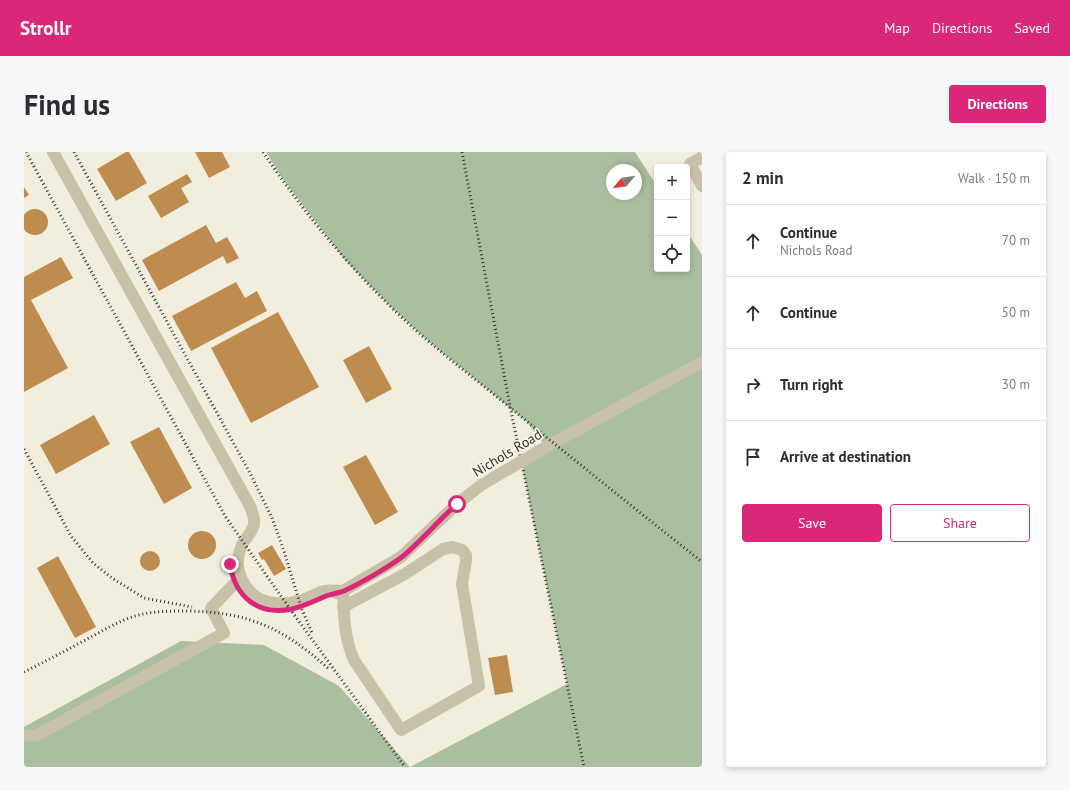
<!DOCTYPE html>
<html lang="en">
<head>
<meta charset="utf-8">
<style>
  :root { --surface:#fff; --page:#f7f7f7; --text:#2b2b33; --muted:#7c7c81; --line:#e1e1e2; --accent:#db2777 }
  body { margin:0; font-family:"PT Sans",sans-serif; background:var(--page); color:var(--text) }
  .controls { position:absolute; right:12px; top:12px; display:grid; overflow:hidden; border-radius:4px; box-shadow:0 2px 6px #0003 }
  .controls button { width:36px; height:36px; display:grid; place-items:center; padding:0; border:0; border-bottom:1px solid var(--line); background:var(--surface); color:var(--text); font:20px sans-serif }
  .compass { position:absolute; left:582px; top:12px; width:36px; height:36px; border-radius:50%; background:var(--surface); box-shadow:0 2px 6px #0003; rotate:241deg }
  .stop { position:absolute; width:12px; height:12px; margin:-9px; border:3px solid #db2777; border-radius:50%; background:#fff }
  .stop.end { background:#db2777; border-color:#fff; box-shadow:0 1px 4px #0008 }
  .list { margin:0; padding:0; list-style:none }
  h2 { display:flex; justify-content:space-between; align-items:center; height:52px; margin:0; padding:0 16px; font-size:17px }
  h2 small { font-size:13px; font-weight:400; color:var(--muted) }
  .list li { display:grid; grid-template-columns:26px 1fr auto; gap:12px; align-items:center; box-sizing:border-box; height:72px; padding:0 16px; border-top:1px solid var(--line) }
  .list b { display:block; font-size:15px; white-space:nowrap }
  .list p { margin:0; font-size:13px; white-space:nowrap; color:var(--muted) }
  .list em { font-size:13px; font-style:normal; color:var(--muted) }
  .actions { display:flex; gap:8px; padding:12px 16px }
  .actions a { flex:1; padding:9px 0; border:1px solid var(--accent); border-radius:4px; text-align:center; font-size:14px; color:var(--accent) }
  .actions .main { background:var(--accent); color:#fff }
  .icon { flex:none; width:22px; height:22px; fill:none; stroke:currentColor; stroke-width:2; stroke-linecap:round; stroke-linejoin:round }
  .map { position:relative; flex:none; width:678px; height:615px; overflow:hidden; border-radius:4px }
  header { display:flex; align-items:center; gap:24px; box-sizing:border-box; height:56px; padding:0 20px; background:var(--accent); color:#fff }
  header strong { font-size:19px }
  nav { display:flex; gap:22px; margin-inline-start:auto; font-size:14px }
  .intro { display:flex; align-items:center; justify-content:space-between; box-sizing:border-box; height:96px; padding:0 24px }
  h1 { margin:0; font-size:28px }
  .button { padding:10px 18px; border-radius:4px; background:var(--accent); color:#fff; font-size:14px; font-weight:700 }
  main { display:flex; gap:24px; padding:0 24px }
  aside { flex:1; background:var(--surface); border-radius:4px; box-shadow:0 2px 6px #0003 }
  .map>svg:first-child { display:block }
  .green { fill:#aabf9f; fill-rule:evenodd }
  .building { fill:#be8c4f }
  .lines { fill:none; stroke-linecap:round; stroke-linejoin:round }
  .minor { stroke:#c8c1aa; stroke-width:12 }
  .rail { stroke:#363129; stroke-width:3; stroke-dasharray:1 3; stroke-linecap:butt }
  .minor-bridge { stroke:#c8c1aa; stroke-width:12 }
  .route { stroke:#db2777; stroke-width:5 }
  .labels { text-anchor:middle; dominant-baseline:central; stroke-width:3; stroke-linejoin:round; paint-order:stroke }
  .street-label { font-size:14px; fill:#363129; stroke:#f9f6ea }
</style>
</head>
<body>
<header>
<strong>Strollr</strong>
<nav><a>Map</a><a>Directions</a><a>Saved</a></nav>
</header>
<div class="intro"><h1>Find us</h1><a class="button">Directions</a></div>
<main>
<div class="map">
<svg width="678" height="615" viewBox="0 0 678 615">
  <rect width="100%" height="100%" fill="#f1eede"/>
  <!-- green -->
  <g class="green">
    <path d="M242,0H611L633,34V117H663V80L678,103V615H386L543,532L497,309L522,295L503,270L402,187L366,154L321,108L258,26ZM588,18H612V42H588Z"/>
    <polygon points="157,489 240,493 315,534 386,615 0,615 0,575"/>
  </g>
  <!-- building -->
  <g class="building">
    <polygon points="102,0 105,0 123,31 92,49 73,17"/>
    <polygon points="171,0 198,0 206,15 185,26"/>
    <polygon points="163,22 168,30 157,36 165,50 137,66 124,44"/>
    <polygon points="0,35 5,43 0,46"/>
    <circle cx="11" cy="70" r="13"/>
    <polygon points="182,73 192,91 203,85 215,106 203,112 199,104 135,139 118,108"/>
    <polygon points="37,105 49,126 7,148 44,216 0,240 0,125"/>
    <polygon points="212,130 221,146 233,139 243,159 167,199 148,164"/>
    <polygon points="254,160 295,235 227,271 187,196"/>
    <polygon points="345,194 368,237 342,251 319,208"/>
    <polygon points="70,263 86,292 32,322 16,293"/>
    <polygon points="135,275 168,336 140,352 106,290"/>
    <polygon points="342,303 374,360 351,373 319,315"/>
    <circle cx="178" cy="393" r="14"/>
    <polygon points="248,393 262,417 250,424 240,407 238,408 234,401"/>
    <circle cx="126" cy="409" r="10"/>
    <polygon points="34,404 72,475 51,486 13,416"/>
    <polygon points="483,503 489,540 471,543 464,506"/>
  </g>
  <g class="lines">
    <!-- minor -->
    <g class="minor">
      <path d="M29,0L226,354C228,360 231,365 230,372C229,380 220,387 217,395C207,420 224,449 251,451C258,452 267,451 275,449C284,447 292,441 300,439C306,438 313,439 319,439"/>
      <polyline points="678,5 666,12 678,34"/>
      <polyline points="522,295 678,210"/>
      <path d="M319,439C320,463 320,486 330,508L377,578L455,534L438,432L442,409V403L438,398L429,395L419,397L381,422L319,455"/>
      <polyline points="312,441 319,439 377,405 433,352 456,334 469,326"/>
      <polyline points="0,584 13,583 200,481 187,456 211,431"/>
    </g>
    <!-- rail -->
    <g class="rail">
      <polyline points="2,0 201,364 266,457 381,615"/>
      <polyline points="50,0 227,323 248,366 260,399 277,455 288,481"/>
      <path d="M239,0C276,55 318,107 366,154C399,187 436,215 472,244C540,300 609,355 678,410"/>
      <polyline points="438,0 486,254 560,615"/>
      <polyline points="0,297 47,384 69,411 88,426 120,446 168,455"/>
      <path d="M0,520C22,509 43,498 65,486C80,478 95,469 111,464C128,459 145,459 163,459C225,460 259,476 305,517"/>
    </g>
    <!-- minor-bridge -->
    <polyline class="minor-bridge" points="469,326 522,295"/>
  </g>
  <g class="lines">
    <!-- route -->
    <path class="route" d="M206,412C211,445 234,464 268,457C280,454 291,449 302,444C308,442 314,441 320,439C337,431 363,416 378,405C397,389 414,369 433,352"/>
  </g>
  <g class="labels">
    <!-- street labels -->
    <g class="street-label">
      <text transform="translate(483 301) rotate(-31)">Nichols Road</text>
    </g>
  </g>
</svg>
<div class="controls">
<button>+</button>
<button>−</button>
<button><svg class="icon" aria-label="locate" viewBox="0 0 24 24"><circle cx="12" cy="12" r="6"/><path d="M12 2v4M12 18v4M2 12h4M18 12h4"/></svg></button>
</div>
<svg class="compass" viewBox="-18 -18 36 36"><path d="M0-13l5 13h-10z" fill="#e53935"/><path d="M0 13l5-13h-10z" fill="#7c7c81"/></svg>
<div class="stop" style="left:433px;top:352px"></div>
<div class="stop end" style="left:206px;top:412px"></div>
</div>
<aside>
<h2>2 min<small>Walk · 150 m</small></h2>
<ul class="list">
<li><svg class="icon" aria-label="ahead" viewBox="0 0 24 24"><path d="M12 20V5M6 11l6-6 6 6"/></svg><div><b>Continue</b><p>Nichols Road</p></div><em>70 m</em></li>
<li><svg class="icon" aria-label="ahead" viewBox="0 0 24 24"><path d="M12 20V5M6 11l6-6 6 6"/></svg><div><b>Continue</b></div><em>50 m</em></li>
<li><svg class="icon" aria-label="right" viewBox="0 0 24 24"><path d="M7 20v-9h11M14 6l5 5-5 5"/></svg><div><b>Turn right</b></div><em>30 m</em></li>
<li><svg class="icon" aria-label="arrive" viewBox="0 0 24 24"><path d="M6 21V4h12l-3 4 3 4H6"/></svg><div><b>Arrive at destination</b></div></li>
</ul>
<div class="actions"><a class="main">Save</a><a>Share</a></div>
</aside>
</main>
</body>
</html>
